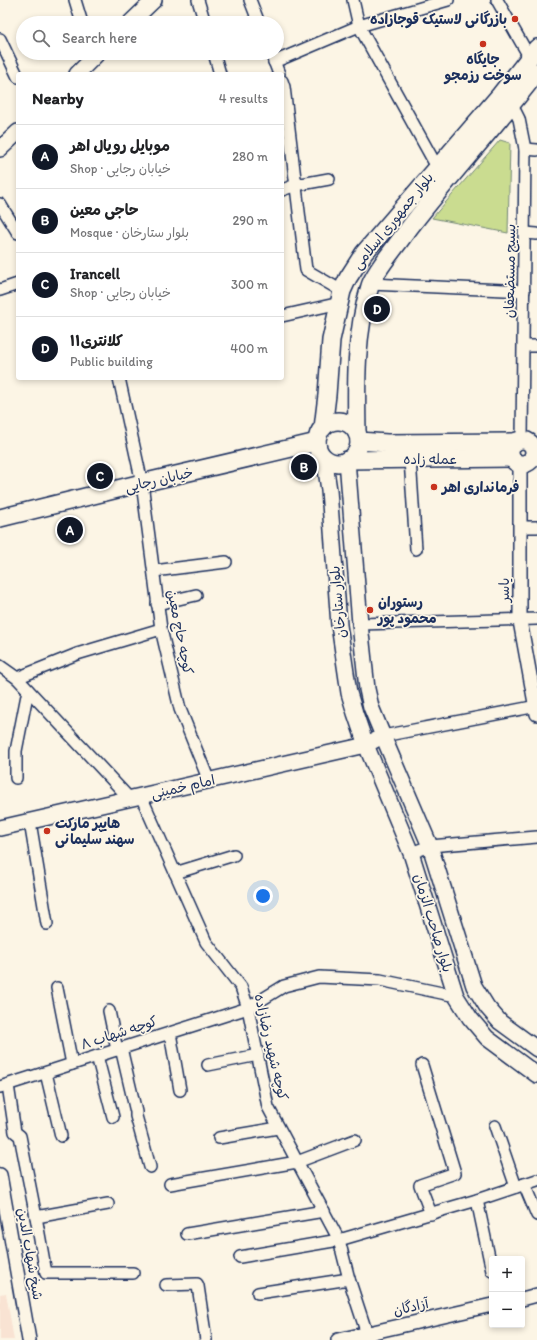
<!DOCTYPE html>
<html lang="en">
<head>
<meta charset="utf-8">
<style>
  :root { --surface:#fff; --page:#f6f6f6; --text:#202124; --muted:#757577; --line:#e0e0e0; --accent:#111827 }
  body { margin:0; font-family:Itim,"Playpen Sans Arabic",sans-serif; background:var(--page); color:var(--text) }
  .controls { position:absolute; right:12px; bottom:12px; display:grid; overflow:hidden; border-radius:4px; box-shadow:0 2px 6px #0003 }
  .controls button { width:36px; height:36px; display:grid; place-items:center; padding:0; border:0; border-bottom:1px solid var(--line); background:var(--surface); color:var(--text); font:20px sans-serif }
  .you { position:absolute; left:263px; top:896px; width:14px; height:14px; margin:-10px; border:3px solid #fff; border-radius:50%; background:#1a73e8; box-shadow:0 0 0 6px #1a73e833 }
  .badge { display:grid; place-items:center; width:26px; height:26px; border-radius:50%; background:var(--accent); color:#fff; font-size:13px; font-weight:700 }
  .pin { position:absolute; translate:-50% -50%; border:2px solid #fff; box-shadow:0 1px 4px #0006 }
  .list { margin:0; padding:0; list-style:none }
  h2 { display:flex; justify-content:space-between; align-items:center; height:52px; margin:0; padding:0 16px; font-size:17px }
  h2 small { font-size:13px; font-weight:400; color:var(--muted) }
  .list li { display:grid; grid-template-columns:26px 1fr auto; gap:12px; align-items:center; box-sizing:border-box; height:64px; padding:0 16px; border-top:1px solid var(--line) }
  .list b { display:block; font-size:15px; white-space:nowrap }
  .list p { margin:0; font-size:13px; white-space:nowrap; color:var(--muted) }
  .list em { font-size:13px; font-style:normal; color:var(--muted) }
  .icon { flex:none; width:22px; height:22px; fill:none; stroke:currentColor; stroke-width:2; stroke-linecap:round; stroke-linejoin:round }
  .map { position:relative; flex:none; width:537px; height:1340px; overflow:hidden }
  .search { position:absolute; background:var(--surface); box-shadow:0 2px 6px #0003; left:16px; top:16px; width:268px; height:44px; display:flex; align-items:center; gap:10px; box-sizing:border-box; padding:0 14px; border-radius:22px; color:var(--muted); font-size:15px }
  .panel { position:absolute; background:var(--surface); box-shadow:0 2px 6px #0003; left:16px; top:72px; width:268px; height:308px; border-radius:4px }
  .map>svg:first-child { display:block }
  .built { fill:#f9e3d3 }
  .green { fill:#cadc90; stroke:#728677 }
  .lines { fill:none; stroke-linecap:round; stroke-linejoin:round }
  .minor-casing { stroke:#1b2f5e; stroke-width:14 }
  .tertiary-casing { stroke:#1b2f5e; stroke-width:16 }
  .secondary-casing { stroke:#1b2f5e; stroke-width:18 }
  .primary-casing { stroke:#1b2f5e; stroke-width:20 }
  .minor { stroke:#fcf5e5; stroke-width:11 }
  .tertiary { stroke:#fcf5e5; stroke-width:13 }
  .secondary { stroke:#fcf5e5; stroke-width:15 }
  .primary { stroke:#fcf5e5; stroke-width:17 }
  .poi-dot { fill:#c8321e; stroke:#fcf5e5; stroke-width:1.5 }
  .labels { text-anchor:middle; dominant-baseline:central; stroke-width:3.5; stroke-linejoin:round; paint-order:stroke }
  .poi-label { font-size:14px; font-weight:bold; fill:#1b2f5e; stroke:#fcf5e5; text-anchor:start }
  .street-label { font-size:14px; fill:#1b2f5e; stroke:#fcf5e5 }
</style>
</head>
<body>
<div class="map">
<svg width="537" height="1340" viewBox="0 0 537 1340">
  <rect width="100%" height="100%" fill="#fcf5e5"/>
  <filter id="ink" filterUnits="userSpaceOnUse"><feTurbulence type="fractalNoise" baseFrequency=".025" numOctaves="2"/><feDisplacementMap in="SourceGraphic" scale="8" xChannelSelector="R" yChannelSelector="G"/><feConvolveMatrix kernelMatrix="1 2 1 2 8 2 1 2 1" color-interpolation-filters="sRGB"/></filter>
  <g filter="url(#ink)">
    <!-- built -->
    <polygon class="built" points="6,1293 14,1340 0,1340 0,1294"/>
    <!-- green -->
    <polygon class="green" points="500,140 510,143 508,233 432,218"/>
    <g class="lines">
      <defs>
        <g id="minor">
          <polyline points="75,0 82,23"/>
          <polyline points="198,0 205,23"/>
          <polyline points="250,0 259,23"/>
          <polyline points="353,0 359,26 437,167"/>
          <polyline points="497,0 530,58"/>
          <polyline points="0,39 18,77"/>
          <polyline points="214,53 220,74"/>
          <polyline points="271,53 279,74"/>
          <polyline points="274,62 359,26 448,0"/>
          <polyline points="282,81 284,87 306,270 342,291"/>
          <polyline points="512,105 519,119 525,149 522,440"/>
          <polyline points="525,149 537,150"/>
          <polyline points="282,190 296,185 329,179"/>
          <polyline points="0,204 18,233"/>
          <polyline points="525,233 537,234"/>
          <polyline points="370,284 524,291"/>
          <polyline points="0,290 18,284"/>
          <polyline points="282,316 340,303"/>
          <polyline points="524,346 537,346"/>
          <polyline points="119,378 142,483 161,629 180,709 209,781"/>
          <polyline points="410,459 416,549"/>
          <polyline points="520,527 537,527"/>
          <polyline points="154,571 226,562"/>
          <polyline points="157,604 196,595"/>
          <polyline points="360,624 537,619"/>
          <polyline points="0,666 17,678 130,799"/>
          <polyline points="17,678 77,654 161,629"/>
          <polyline points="383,736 537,706"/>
          <polyline points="16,778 16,751 28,690"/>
          <polyline points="141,796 206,942 241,987 248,1008 268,1107 339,1240 349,1279 369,1340"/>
          <polyline points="30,822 47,924"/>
          <polyline points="411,853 430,846 537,837"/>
          <polyline points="175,873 234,855"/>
          <polyline points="57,988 72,1064"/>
          <polyline points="109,1011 117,1050"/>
          <polyline points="170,1033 180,1090"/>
          <polyline points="121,1048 136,1112 136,1116 150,1167"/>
          <polyline points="97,1056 113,1117"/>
          <polyline points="208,1065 258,1055"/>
          <polyline points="422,1065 455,1173 420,1185 431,1214"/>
          <polyline points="46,1073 61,1136"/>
          <polyline points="8,1085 15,1132 20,1136 36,1217 108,1204"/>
          <polyline points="0,1087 248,1008 284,986 319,977 380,980 456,996"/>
          <polyline points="495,1126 516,1187"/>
          <polyline points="219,1138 278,1128"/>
          <polyline points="170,1184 297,1162 355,1140"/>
          <polyline points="524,1184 537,1215"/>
          <polyline points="477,1200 492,1271"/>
          <polyline points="36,1217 46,1273 133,1273"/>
          <polyline points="187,1234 324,1211"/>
          <polyline points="240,1257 339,1240 477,1200 537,1180"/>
          <polyline points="166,1285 197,1284 198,1286 206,1340"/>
          <polyline points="258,1293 349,1279"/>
        </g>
        <g id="tertiary">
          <polyline points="520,464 520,621 537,714"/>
          <polyline points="0,1175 29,1340"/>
          <polyline points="522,1299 537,1295"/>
          <polyline points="338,1340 492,1305"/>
        </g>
        <g id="secondary">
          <polyline points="130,23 154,0"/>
          <polyline points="77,74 98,53"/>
          <polyline points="0,149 18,132"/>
          <polyline points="324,457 329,490 339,625 349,693 355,713 366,745 411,853 456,996 470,1018 487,1038 537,1075"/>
          <polyline points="347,460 360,624 367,689 371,707 383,736 430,846 474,986 487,1007 500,1022 537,1049"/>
          <polyline points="0,828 366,745 375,740"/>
        </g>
        <g id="primary">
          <circle cx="338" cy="442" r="21"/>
          <polyline points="323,428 327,395 331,340 342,291 348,278 364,253 500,95 537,48"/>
          <path d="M357,433C356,383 355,334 370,286C374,273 390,254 398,243C441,184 493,130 537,72"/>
          <circle cx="522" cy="452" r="12"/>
          <polyline points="359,441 387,443 516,442"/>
          <polyline points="347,460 512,458"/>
          <polyline points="0,518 142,483 317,442"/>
        </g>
      </defs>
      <!-- minor casing -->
      <use href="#minor" class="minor-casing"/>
      <!-- tertiary casing -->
      <use href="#tertiary" class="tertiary-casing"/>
      <!-- secondary casing -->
      <use href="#secondary" class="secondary-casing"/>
      <!-- primary casing -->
      <use href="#primary" class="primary-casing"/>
      <!-- minor -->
      <use href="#minor" class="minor"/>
      <!-- tertiary -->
      <use href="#tertiary" class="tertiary"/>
      <!-- secondary -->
      <use href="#secondary" class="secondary"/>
      <!-- primary -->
      <use href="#primary" class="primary"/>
    </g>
  </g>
  <!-- markers -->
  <g class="poi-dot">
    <circle cx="515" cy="19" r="4"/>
    <circle cx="483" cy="44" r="4"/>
    <circle cx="434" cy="487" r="4"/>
    <circle cx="370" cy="610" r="4"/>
    <circle cx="47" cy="831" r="4"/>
  </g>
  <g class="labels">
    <!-- poi labels -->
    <g class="poi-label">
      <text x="507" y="19" text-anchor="end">بازرگانی لاستیک قوجازاده</text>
      <text x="483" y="59" text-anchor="middle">جایگاه<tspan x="483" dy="16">سوخت رزمجو</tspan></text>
      <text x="442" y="487">فرمانداری اهر</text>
      <text x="378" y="602">رستوران<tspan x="378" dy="16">محمود پور</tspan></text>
      <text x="55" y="823">هایپر مارکت<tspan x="55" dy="16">سهند سلیمانی</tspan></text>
    </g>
    <!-- street labels -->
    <g class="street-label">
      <text transform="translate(393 221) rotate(-51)">بلوار جمهوری اسلامی</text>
      <text transform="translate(510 271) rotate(-89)">بسیج مستضعفان</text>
      <text x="430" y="459">عمله زاده</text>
      <text transform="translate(159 480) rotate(-13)">خیابان رجایی</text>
      <text transform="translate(504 590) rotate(-90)">یاسر</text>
      <text transform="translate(338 602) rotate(-95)">بلوار ستارخان</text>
      <text transform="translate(180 632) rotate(79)">کوچه حاج معین</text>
      <text transform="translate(183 787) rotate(-13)">امام خمینی</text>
      <text transform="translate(433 923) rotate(73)">بلوار صاحب الزمان</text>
      <text transform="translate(119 1033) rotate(-18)">کوچه شهاب ۸</text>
      <text transform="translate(271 1047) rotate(77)">کوچه شهید رضازاده</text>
      <text transform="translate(30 1254) rotate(80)">شیخ شهاب الدین</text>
      <text transform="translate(411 1307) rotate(-13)">آزادگان</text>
    </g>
  </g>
</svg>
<div class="controls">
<button>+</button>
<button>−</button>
</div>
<div class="you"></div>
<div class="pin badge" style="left:70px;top:530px">A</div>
<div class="pin badge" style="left:304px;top:467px">B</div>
<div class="pin badge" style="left:100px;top:476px">C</div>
<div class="pin badge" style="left:377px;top:309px">D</div>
<div class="search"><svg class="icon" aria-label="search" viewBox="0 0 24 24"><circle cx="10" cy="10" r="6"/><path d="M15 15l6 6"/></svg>Search here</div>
<section class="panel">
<h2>Nearby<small>4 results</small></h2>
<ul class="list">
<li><span class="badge">A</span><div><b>موبایل رویال اهر</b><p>Shop · خیابان رجایی</p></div><em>280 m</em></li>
<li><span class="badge">B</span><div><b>حاجی معین</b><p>Mosque · بلوار ستارخان</p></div><em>290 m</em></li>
<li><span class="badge">C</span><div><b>Irancell</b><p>Shop · خیابان رجایی</p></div><em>300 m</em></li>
<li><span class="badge">D</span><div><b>کلانتری۱۱</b><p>Public building</p></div><em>400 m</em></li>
</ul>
</section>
</div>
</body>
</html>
